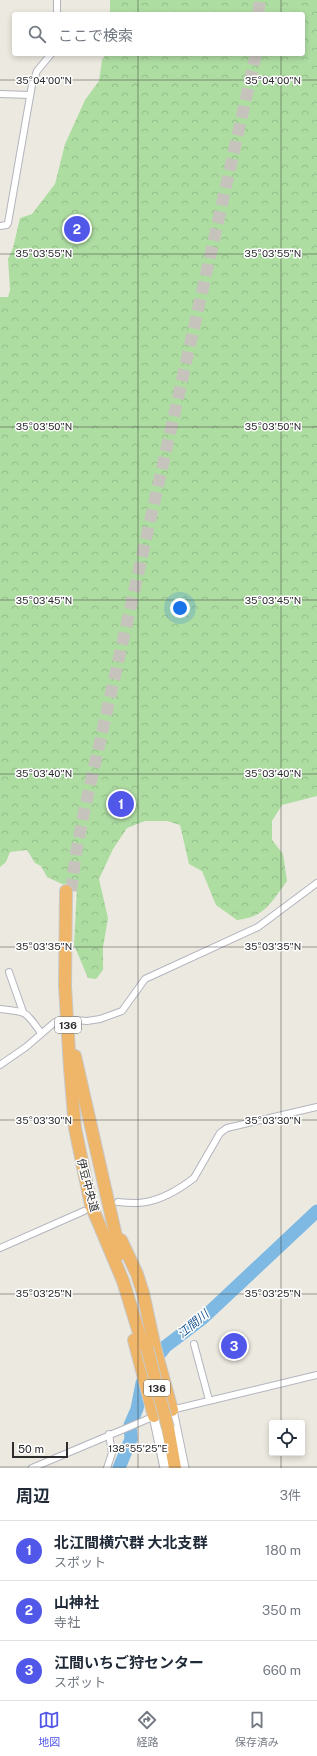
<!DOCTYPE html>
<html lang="ja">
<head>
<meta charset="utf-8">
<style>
  :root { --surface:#fff; --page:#f6f6f7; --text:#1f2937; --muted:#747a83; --line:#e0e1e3; --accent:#5157e8 }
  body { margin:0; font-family:"Public Sans","Noto Sans JP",sans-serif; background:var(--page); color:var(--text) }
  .controls { position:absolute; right:12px; bottom:12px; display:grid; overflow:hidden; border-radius:4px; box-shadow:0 2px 6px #0003 }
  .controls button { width:36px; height:36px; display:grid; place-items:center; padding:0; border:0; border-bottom:1px solid var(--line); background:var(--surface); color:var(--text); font:20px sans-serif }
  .scale { position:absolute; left:12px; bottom:10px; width:56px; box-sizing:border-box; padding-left:4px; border:2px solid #2c2c2c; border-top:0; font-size:11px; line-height:14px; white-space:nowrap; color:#2c2c2c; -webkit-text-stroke:3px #fff; paint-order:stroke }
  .you { position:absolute; left:180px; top:608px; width:14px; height:14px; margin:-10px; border:3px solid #fff; border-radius:50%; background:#1a73e8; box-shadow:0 0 0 6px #1a73e833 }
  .badge { display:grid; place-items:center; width:26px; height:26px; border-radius:50%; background:var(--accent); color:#fff; font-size:13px; font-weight:700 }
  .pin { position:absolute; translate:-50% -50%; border:2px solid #fff; box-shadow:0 1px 4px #0006 }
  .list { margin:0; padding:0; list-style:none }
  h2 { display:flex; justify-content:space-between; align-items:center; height:52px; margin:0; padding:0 16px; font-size:17px }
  h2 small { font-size:13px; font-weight:400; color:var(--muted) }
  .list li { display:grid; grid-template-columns:26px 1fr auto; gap:12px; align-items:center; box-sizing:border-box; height:60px; padding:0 16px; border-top:1px solid var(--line) }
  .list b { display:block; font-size:15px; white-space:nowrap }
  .list p { margin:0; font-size:13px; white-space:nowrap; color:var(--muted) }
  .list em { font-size:13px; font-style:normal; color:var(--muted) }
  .icon { flex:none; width:22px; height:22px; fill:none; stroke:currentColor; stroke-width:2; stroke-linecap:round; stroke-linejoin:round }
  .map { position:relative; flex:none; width:317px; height:1468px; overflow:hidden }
  .search { position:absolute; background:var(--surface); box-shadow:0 2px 6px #0003; left:12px; right:12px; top:12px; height:44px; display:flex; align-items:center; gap:10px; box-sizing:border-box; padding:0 14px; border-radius:4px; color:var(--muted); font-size:15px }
  .sheet { height:232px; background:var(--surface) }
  nav { display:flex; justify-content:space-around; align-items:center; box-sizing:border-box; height:56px; border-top:1px solid var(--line); background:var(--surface); font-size:11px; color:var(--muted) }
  nav a { display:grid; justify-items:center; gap:2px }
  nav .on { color:var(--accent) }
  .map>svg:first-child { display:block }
  .forest { fill:url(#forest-crowns) }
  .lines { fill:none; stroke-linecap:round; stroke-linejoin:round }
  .river { stroke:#7eb9e3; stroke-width:13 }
  .highway-tunnel { stroke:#c6c3bc; stroke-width:12; stroke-dasharray:12 6; stroke-linecap:butt }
  .street-casing { stroke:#b3b4be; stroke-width:8 }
  .secondary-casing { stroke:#b3b4be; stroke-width:11 }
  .highway-casing { stroke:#c8c8c8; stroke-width:14 }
  .street { stroke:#fff; stroke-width:6 }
  .secondary { stroke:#fff; stroke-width:9 }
  .highway { stroke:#efb669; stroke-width:12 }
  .highway-bridge-casing { stroke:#c8c8c8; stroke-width:14; stroke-linecap:butt }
  .highway-bridge { stroke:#efb669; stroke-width:12 }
  .ticks { fill:none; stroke:#2c2c2c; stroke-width:1; stroke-opacity:0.45 }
  .labels { text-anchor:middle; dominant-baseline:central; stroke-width:3; stroke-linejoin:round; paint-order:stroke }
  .shield { fill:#fff; stroke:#6b6b6b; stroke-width:1 }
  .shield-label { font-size:10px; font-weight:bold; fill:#2c2c2c }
  .street-label { font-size:11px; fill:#2c2c2c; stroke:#fff }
  .water-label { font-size:12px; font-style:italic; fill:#1b5791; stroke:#fff }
  .ticks-label { font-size:10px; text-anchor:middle; fill:#2c2c2c; stroke:#fff; stroke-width:3; stroke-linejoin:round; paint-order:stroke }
</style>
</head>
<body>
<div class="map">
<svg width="317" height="1468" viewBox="0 0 317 1468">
  <defs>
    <pattern id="forest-crowns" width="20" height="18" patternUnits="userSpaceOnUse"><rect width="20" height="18" fill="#aedda2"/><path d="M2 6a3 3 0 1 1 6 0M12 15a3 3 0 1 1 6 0" fill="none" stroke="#96be8c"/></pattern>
  </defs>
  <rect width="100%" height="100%" fill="#ece9e0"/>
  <!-- forest -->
  <path class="forest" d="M110,0H317V796L282,805L272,821V840L283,854L287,881C271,902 266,917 237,920L216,905L202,871L189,864L180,825L167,821H145L127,828L113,849L99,879L108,918L103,947V970L96,979L88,978L74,945L77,887L73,883L62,884L47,877L41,866L35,863L27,850L10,852L6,862L0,867V297H8L10,290L8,259L13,248L20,218L32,214L55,184L65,144L85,100L99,81L102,60L106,54H303V14H110Z"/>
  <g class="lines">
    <!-- river -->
    <polyline class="river" points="119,1468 131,1439 130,1425 137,1409 142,1383 150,1366 166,1346 203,1318 317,1211"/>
    <!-- highway-tunnel -->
    <g class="highway-tunnel">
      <polyline points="258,14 260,0"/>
      <polyline points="71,891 76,853 84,812 256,54"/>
    </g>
    <defs>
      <g id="street">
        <polyline points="57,14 57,0"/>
        <polyline points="0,94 30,95"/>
        <polyline points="0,226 7,225 8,223 32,85 37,71 51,54"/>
        <polyline points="9,972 23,1012"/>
        <path d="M0,1009C28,1012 25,1011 41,1033"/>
        <polyline points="75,1020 87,1021 100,1019 122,1011 145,979 258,927 317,883"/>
        <polyline points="0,1065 26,1047 55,1022 62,1021"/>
        <path d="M118,1202C127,1203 137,1204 146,1202C163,1199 181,1188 194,1178L220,1133L227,1128L317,1107"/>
        <polyline points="0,1248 84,1211"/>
        <polyline points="194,1344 209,1400"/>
        <polyline points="171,1410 317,1375"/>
        <polyline points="32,1468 155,1416"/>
        <polyline points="107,1468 112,1453 109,1434"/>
      </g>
      <g id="secondary">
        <polyline points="172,1410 184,1468"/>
        <polyline points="154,1416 165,1468"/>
      </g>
      <g id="highway">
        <polyline points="66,891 65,986 70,1068 75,1128 91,1205 123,1281 144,1349"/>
        <polyline points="75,1056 120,1254"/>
        <polyline points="121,1240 137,1274 143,1293 155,1348 172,1410"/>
        <polyline points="134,1340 154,1416"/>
        <polyline points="168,1428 175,1468"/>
      </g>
    </defs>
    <!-- street casing -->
    <use href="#street" class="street-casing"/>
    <!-- secondary casing -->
    <use href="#secondary" class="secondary-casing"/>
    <!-- highway casing -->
    <use href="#highway" class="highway-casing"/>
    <!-- street -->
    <use href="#street" class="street"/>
    <!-- secondary -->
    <use href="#secondary" class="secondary"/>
    <!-- highway -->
    <use href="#highway" class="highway"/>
    <defs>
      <polyline id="highway-bridge" points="147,1348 168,1428"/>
    </defs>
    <!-- highway-bridge casing -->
    <use href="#highway-bridge" class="highway-bridge-casing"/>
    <!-- highway-bridge -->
    <use href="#highway-bridge" class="highway-bridge"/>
  </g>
  <!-- ticks -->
  <path class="ticks" d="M138,0V14M281,0V14M138,54V1468M281,54V1423M0,80H317M0,254H317M0,427H317M0,600H317M0,774H317M0,947H317M0,1120H317M0,1294H317M281,1453V1468M0,1467H317"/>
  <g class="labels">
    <!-- shield labels -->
    <g class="shield">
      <rect x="55" y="1017" width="26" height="16" rx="3"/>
      <rect x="144" y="1380" width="26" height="16" rx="3"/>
    </g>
    <g class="shield-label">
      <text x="68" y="1025">136</text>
      <text x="157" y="1388">136</text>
    </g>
    <!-- street labels -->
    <g class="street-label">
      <text transform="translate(88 1185) rotate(75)">伊豆中央道</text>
    </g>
    <!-- water labels -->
    <g class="water-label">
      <text transform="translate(193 1324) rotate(-40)">江間川</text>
    </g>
  </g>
  <g class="ticks-label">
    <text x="44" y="84">35°04'00"N</text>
    <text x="273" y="84">35°04'00"N</text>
    <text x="44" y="257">35°03'55"N</text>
    <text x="273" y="257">35°03'55"N</text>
    <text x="44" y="430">35°03'50"N</text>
    <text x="273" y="430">35°03'50"N</text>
    <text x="44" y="604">35°03'45"N</text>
    <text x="273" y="604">35°03'45"N</text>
    <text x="44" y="777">35°03'40"N</text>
    <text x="273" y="777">35°03'40"N</text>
    <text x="44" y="950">35°03'35"N</text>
    <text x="273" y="950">35°03'35"N</text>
    <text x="44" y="1124">35°03'30"N</text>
    <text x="273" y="1124">35°03'30"N</text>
    <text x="44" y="1297">35°03'25"N</text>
    <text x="273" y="1297">35°03'25"N</text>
    <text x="138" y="1452">138°55'25"E</text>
  </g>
</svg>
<div class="controls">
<button><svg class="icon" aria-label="locate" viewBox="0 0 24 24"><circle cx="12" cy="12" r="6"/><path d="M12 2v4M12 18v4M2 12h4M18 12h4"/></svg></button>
</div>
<div class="scale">50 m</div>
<div class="you"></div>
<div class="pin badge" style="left:121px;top:804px">1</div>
<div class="pin badge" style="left:77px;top:229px">2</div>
<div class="pin badge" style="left:234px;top:1346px">3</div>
<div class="search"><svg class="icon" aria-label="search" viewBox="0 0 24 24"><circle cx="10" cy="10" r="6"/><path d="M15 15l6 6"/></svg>ここで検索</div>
</div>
<section class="sheet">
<h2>周辺<small>3件</small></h2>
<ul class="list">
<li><span class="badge">1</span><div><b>北江間横穴群 大北支群</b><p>スポット</p></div><em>180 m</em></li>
<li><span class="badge">2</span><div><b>山神社</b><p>寺社</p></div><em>350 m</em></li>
<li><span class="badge">3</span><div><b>江間いちご狩センター</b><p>スポット</p></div><em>660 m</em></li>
</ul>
</section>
<nav>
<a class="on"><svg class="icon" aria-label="map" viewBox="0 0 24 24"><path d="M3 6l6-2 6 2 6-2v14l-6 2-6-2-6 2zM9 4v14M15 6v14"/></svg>地図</a>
<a><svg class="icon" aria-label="directions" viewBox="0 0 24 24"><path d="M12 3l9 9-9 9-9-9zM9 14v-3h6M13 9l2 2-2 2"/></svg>経路</a>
<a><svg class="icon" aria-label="saved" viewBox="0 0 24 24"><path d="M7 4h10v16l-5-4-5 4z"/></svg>保存済み</a>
</nav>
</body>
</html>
